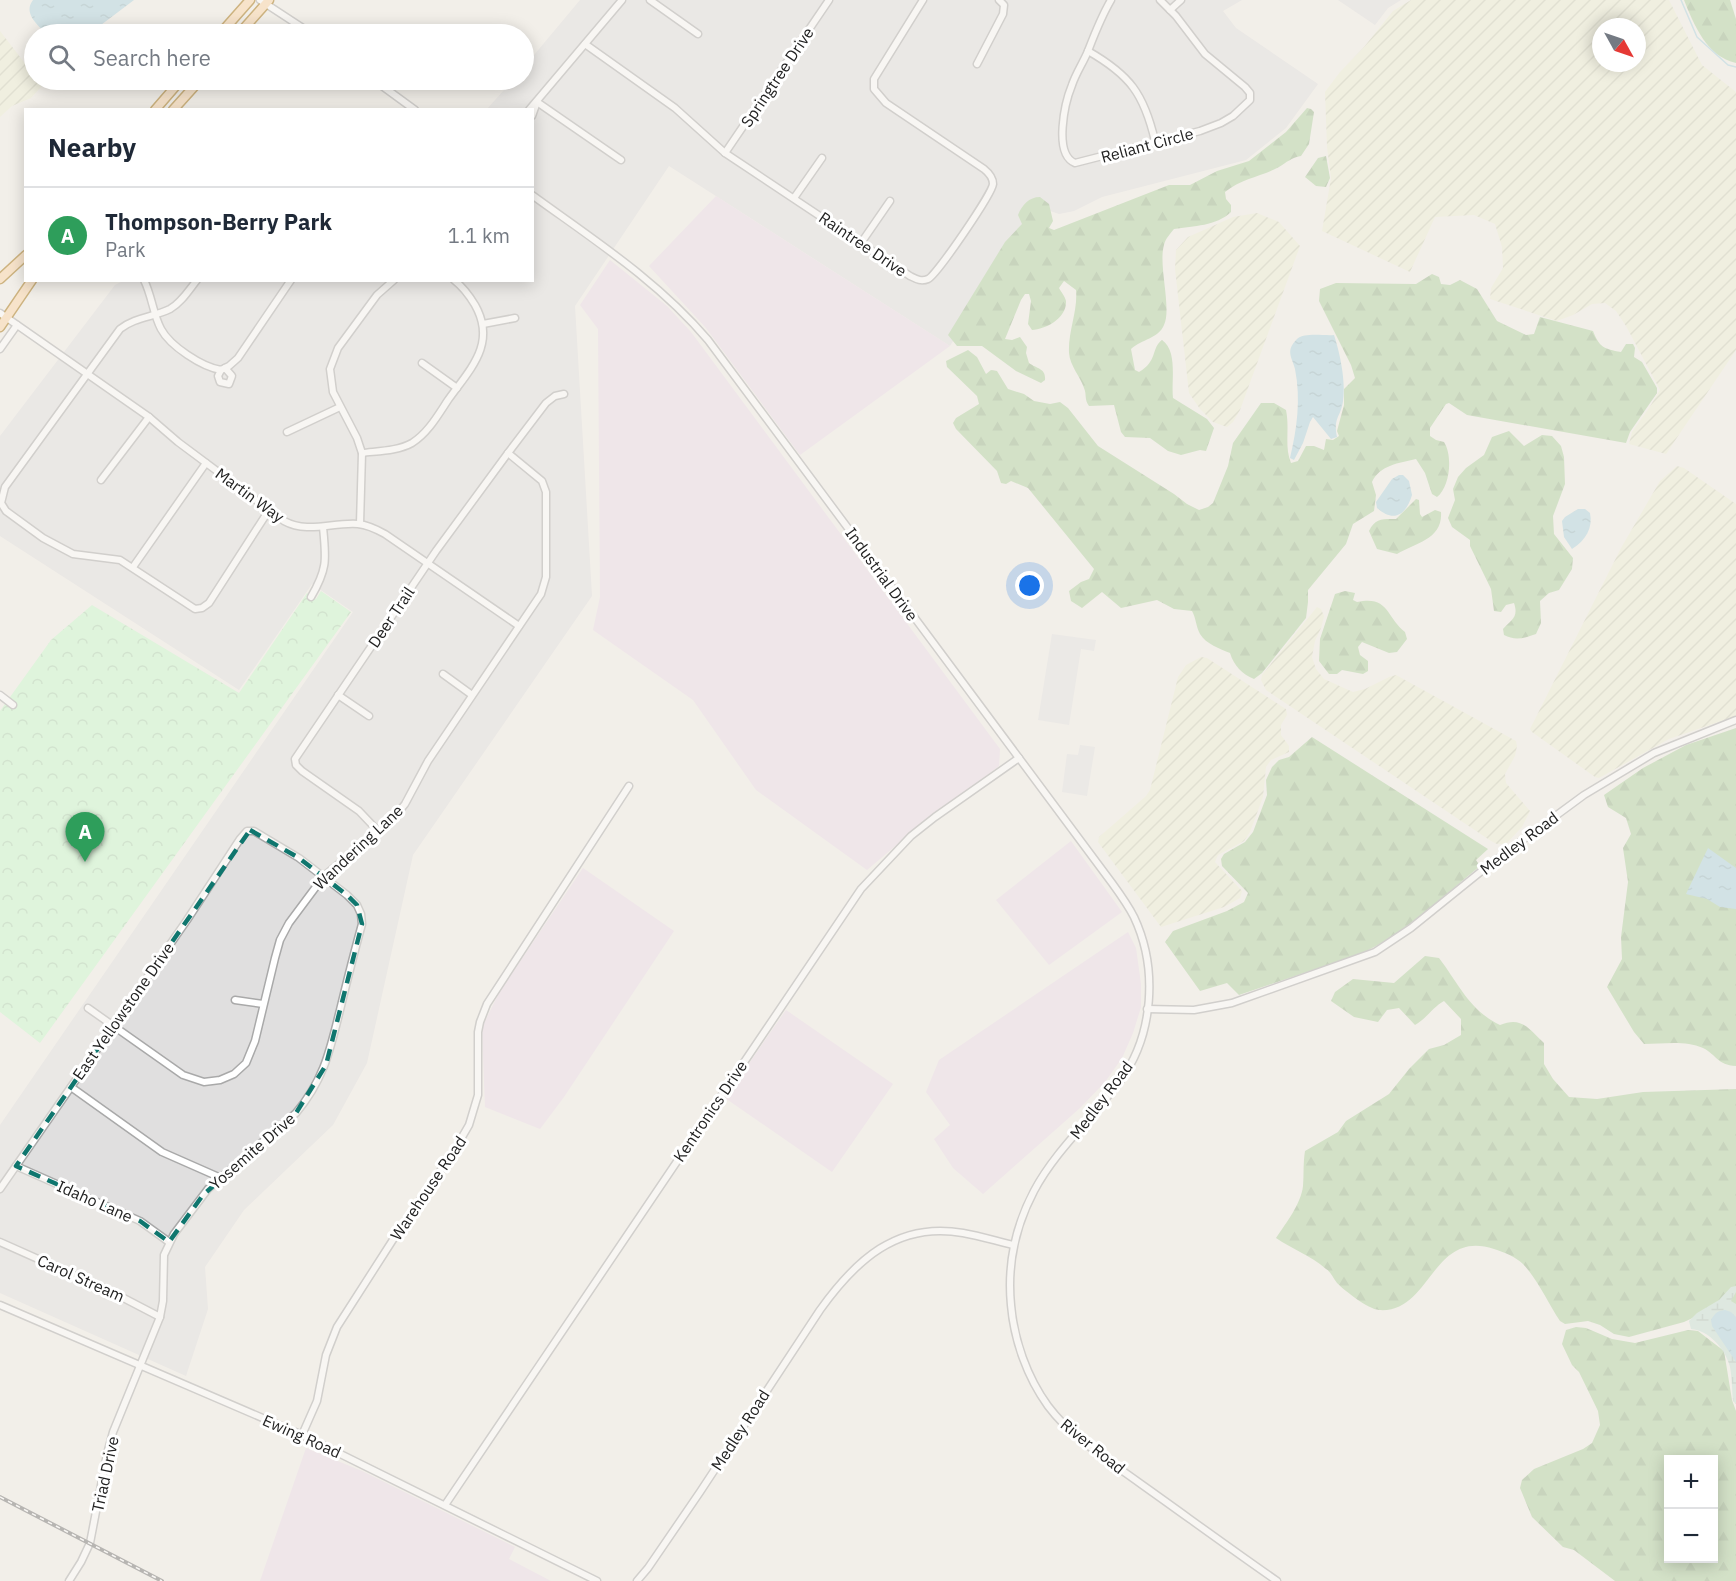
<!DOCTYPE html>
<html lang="en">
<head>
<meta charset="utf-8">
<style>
  :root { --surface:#fff; --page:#f2f2f3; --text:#1f2937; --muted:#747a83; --line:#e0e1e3; --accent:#b45309 }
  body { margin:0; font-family:"IBM Plex Sans",sans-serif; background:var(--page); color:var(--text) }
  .controls { position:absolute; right:18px; bottom:18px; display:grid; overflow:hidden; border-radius:0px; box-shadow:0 3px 15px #0003 }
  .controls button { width:54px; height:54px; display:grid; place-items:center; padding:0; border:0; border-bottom:2px solid var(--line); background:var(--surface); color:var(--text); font:30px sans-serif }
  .compass { position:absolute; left:1592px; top:18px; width:54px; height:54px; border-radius:50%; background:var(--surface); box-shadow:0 3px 15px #0003; rotate:130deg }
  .you { position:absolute; left:1030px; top:586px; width:21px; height:21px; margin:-15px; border:4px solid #fff; border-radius:50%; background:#1a73e8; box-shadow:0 0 0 9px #1a73e833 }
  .badge { display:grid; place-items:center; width:39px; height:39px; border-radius:50%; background:var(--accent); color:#fff; font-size:20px; font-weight:700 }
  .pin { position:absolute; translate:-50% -50px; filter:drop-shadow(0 2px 3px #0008) }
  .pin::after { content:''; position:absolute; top:32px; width:21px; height:18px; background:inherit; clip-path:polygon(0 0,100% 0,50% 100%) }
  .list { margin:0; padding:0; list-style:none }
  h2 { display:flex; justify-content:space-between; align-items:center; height:78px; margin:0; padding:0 24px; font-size:26px }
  h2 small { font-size:20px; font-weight:400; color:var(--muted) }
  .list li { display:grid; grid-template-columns:39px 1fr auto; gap:18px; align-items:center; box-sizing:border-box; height:96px; padding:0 24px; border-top:2px solid var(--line) }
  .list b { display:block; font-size:22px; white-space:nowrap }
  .list p { margin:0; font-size:20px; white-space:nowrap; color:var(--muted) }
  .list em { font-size:20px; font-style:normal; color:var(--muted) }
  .icon { flex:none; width:33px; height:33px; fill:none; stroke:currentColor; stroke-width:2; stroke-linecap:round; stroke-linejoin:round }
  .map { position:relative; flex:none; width:1736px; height:1581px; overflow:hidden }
  .search { position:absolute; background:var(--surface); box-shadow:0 3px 15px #0003; left:24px; top:24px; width:510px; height:66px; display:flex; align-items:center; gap:15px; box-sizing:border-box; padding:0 21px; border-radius:33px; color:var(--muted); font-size:22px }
  .panel { position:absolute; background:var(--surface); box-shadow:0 3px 15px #0003; left:24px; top:108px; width:510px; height:174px; border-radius:0px }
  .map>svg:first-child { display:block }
  .residential { fill:#e0dfdf }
  .industrial { fill:#ebdbe8 }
  .farmland { fill:url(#farmland-furrows); fill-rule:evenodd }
  .forest { fill:url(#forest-firs); fill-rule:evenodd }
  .wetland { fill:url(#wetland-marsh) }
  .park { fill:url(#park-crowns) }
  .parking { fill:#e2e2e2 }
  .water { fill:url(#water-ripples) }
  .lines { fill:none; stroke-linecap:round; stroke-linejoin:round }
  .stream { stroke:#aad3df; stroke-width:1.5 }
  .minor-casing { stroke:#a9a9a9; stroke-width:9 }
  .major-casing { stroke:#a06b00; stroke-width:11 }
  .minor { stroke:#fff; stroke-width:6 }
  .major { stroke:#fcd6a4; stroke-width:8 }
  .rail-casing { stroke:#707070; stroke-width:4 }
  .rail { stroke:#fff; stroke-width:1.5; stroke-dasharray:4.5; stroke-linecap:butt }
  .marked { fill:none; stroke:#0f766e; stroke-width:4.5; stroke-dasharray:12 8; stroke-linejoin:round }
  .labels { text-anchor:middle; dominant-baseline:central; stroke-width:6; stroke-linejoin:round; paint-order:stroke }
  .street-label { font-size:16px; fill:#222; stroke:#fff }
</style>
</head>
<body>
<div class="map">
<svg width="1736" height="1581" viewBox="0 0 1736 1581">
  <defs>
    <pattern id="farmland-furrows" width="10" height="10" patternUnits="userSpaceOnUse" patternTransform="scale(1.5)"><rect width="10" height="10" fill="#eef0d5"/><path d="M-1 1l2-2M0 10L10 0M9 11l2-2" fill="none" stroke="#ccceb7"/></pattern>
    <pattern id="forest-firs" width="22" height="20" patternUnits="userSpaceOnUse" patternTransform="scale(1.5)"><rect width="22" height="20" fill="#add19e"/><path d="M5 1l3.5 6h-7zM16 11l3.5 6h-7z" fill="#95b388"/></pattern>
    <pattern id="wetland-marsh" width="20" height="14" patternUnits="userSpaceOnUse" patternTransform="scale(1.5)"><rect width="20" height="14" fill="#c6e0d4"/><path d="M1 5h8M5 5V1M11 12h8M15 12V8" fill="none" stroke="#aac0b6"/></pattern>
    <pattern id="park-crowns" width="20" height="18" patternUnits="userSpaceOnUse" patternTransform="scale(1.5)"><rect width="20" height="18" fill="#c8facc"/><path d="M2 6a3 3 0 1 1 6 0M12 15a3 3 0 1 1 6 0" fill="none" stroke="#acd6af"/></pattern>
    <pattern id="water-ripples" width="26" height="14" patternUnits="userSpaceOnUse" patternTransform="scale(1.5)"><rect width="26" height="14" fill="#aad3df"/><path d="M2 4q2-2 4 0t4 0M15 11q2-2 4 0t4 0" fill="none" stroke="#92b5bf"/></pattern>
  </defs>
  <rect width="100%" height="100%" fill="#f2efe9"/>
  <!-- residential -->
  <g class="residential">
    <polygon points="580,0 1242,0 1223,11 1236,28 1318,84 1286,128 1246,160 1102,197 1074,211 1059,214 1036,206 950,346 669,166 575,306 592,596 413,855 367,1063 333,1125 244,1210 205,1267 208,1309 186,1376 0,1293 0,1125 353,612 312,584 239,690 0,536 0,436 115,285 123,281 532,280 532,110 487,109 513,80 524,80 524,67"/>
    <polygon points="1338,0 1401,0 1388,8 1375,25"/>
  </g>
  <!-- industrial -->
  <g class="industrial">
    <polygon points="716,196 803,252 950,346 800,455 706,328 649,266"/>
    <polygon points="610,260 667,306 691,332 1000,749 999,766 906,837 867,870 756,790 693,700 593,630 600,597 598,329 580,305"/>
    <polygon points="1071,841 1122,912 1049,965 996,900"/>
    <polygon points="583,868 674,931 564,1097 540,1129 485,1107 482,1027 500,991"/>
    <polygon points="1128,932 1136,948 1141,984 1141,1007 1133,1033 1122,1058 1105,1082 1080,1108 983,1194 953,1168 934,1139 950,1125 926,1092 939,1060"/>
    <polygon points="786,1010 893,1084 832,1172 725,1098"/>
    <polygon points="306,1448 362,1471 515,1547 509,1559 551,1581 260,1581"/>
  </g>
  <!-- farmland -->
  <g class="farmland">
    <path d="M1411,0H1669L1702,65L1736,92V350L1666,454L1629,444L1632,432L1649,408L1660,390L1626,326L1616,311L1605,303L1592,304L1573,315L1557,321L1490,299L1491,288L1503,268L1502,247L1495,224L1474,215L1435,217L1410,272L1322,231L1331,178L1327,147L1325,92L1340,72L1364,47L1393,11ZM1601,27H1637V63H1601Z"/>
    <polygon points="0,31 34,75 34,80 37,80 42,86 31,98 12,106 0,117"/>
    <polygon points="1257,213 1279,222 1300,246 1240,410 1233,422 1227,427 1213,422 1200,409 1189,393 1175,269 1176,250 1188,237 1233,217"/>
    <polygon points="1677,466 1684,468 1736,504 1736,716 1669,739 1599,778 1595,777 1532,732 1530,729 1621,548 1660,481"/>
    <polygon points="1317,607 1321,609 1324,616 1321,628 1315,641 1312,657 1316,669 1324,679 1353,692 1365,689 1389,677 1396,675 1516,741 1517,746 1515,756 1505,774 1506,783 1530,811 1522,827 1506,844 1497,844 1491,841 1266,690 1261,680 1262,675"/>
    <polygon points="1201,657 1207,658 1286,709 1287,715 1281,725 1281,735 1289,746 1289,752 1271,760 1266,767 1263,797 1250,832 1244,841 1218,855 1215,862 1242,891 1240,898 1224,907 1161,927 1098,842 1099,837 1146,796 1150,790 1178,677 1186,665"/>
  </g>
  <!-- forest -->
  <g class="forest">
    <path d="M1684,0H1730L1736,19V63C1707,57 1694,25 1684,0Z"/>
    <path d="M1307,108L1311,109L1314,112L1309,144L1301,156C1291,158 1287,162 1279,167C1261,177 1242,178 1225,192L1226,199L1231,205V212C1216,226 1194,226 1174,229C1171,233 1165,239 1164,245C1158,265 1172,308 1164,325C1158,339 1142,339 1131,349L1135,370L1139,372C1158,361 1151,348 1162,340C1178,351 1171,381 1173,398L1207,419L1214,428L1206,451L1200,450L1181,455L1168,451L1150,438L1125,437L1121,432L1114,405L1089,406C1084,399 1087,395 1084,388C1080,376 1070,366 1069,353C1068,331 1078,311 1076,290L1064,281L1059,288C1061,292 1065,296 1066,301C1067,318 1046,329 1032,330L1028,324L1031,301L1029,294H1025L1021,300L1005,339L1012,340L1020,337L1027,347L1026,353L1029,363C1037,369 1046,368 1045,380L1041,383L1016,371L982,346H957L948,335L1005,242L1022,224L1018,215C1022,205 1029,197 1040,197L1049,204L1053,221L1049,228L1054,230L1169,185H1190L1217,171L1249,161L1286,132Z"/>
    <polygon points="1326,156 1330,178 1326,187 1316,186 1305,177 1318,158"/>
    <path d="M1432,274L1439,277L1441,284L1450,285L1460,280L1477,289L1497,321L1526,335L1534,334L1540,317L1593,331C1599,347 1604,349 1621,352L1626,344H1633L1635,348L1634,357L1642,362L1657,388V393L1630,432L1626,443L1467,415L1449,403L1446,404L1430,428V436L1436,440L1444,442C1453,456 1450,487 1437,497L1432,494L1425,473L1416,459C1399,463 1380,465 1372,482L1376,495L1374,511L1353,524L1346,544L1308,590V602L1306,618L1262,673L1254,679C1242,674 1234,666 1230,653C1220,649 1206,644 1200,634C1196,627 1196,618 1192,611L1174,609L1157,600L1121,608L1102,592L1082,608L1071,601L1069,591L1081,582L1089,579L1094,569L1028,488L1011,481L1006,484L1001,483L997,471L956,429L953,423L956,418L979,404L977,396L947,367L946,361L968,350L977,357L986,374L991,370L997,371L1008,389L1024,394L1034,401L1050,404L1060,402L1068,408L1098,446L1174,494L1187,504L1199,510L1208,507L1213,503L1228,466L1233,443L1261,403H1274L1286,410C1290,429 1284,446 1291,463L1298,461L1306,446H1314L1324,450L1326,439L1333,440L1339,436L1337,431L1344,405V389L1355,378L1351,365L1319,301L1320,289L1336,283L1416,284Z"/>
    <path d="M1509,431L1524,446L1542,435L1552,436L1561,446L1564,457L1565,484L1553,516L1554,534L1573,558L1572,569L1559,590L1549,593L1540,601L1541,623L1536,634C1525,638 1515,641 1504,635L1503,629C1511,620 1519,618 1514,603L1506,605L1501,612L1494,611L1491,589L1470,546V540L1452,527L1448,518L1455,500L1453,489L1458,477L1466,468L1484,455L1492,437Z"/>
    <path d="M1416,499L1419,500L1420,514L1422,517L1435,510L1441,512C1443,539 1416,543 1397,554L1377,549L1369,531C1375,518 1383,519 1396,519Z"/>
    <path d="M1345,591L1355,593L1353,600L1357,602C1389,595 1386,617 1405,632L1407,639L1397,652L1389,653L1362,642L1358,647L1360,655L1368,661V671L1363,674L1342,670L1337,674H1329L1319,661L1320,639L1335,594Z"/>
    <path d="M1736,728V1066C1717,1065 1717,1055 1703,1048C1685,1040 1663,1044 1644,1044L1634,1032L1607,987L1622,959L1621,937L1628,882L1623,848L1631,834L1626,818L1608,807L1604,795L1643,768L1686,745Z"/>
    <path d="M1312,737L1488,849L1476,860L1480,866C1442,897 1405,934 1360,954L1239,995L1227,983L1200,991L1165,942L1173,931L1227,911L1244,902L1248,893L1222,866L1221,859L1224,854L1245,842L1253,832L1267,795L1266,780L1272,767L1279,760L1289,757Z"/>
    <path d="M1425,956L1439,958C1459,984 1469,1010 1500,1025C1522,1016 1529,1029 1544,1043V1064L1553,1079L1569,1097L1597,1099L1643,1092L1736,1089V1313L1697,1316L1684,1322L1629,1337L1614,1334L1600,1325L1588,1321L1565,1324L1560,1321C1548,1303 1538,1280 1523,1264C1516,1257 1504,1252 1494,1249C1432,1228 1431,1314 1379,1310C1368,1309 1345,1291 1337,1283C1333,1278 1331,1272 1326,1269C1310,1255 1292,1249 1276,1238C1286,1223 1301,1204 1303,1186C1304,1174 1303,1163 1305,1151L1338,1132L1346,1121L1389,1094L1409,1069L1429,1049L1444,1045L1461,1035V1019L1444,1001C1433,1007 1427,1018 1415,1025L1399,1008L1387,1010L1378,1022L1354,1017L1331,1001L1335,992L1353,979L1394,983Z"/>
    <path d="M1576,1327L1586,1328L1612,1339L1635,1343L1688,1330L1698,1331L1724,1351L1732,1400L1736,1411V1581H1615L1574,1550L1563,1547L1532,1517L1520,1488L1522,1480L1534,1469L1583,1449L1592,1443L1600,1425L1598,1411L1579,1372L1572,1365L1562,1344L1566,1330ZM1668,1460H1714V1558H1668Z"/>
  </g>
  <!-- wetland -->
  <path class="wetland" d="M1736,1286V1292L1731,1301L1736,1304V1404L1733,1401C1732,1390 1732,1377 1730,1367C1726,1350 1709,1330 1691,1329L1689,1321L1697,1313L1719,1300L1731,1287Z"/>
  <!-- park -->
  <polygon class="park" points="321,591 351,612 40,1043 0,1012 0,711 51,640 92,605 239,693 307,593 316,599"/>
  <!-- parking -->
  <g class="parking">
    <polygon points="1052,634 1096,640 1094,651 1081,649 1069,725 1038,720"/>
    <polygon points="1080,745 1095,747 1087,796 1062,792 1067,754 1078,755"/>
  </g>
  <!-- water -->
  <g class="water">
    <path d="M33,0H134L89,34H46C37,24 23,13 33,0Z"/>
    <path d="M1334,335C1340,353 1346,382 1343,401C1341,417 1333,417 1337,437L1331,439L1313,417L1310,422L1303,443L1294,460L1290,458C1297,429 1301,399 1295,369C1292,357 1285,351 1297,339C1305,332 1324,336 1334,335Z"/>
    <path d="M1399,475H1403L1409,481L1412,495C1406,515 1394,523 1377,508L1376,502L1392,479Z"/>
    <path d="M1578,509H1585L1590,513C1593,528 1586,540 1572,549L1564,537L1562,521L1565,517Z"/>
    <polygon points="1708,848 1736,868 1736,909 1720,907 1707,899 1686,894"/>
    <path d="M1725,1310L1731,1312L1736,1317V1362L1712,1326L1711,1320C1715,1313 1717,1311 1725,1310Z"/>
  </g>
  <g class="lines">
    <!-- stream -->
    <polyline class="stream" points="1681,0 1697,37 1728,65 1736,67"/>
    <defs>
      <g id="minor">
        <polyline points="260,0 312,34"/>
        <polyline points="650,0 698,34"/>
        <path d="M1111,0C1101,17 1095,33 1088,51C1083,63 1076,73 1072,85C1065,102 1053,154 1075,163L1200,131L1221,123L1233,116L1250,100V93L1245,87L1205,54L1176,16L1160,0"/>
        <polyline points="1170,10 1181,0"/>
        <path d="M585,44L675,108L725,153L910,276C916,279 921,282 928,279C936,276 992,194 993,184C993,177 989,173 984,169L886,103L874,89V79L923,0"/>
        <path d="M1088,51C1130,75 1144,94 1155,141"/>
        <polyline points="977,64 1003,14 1004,5 999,0"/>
        <polyline points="374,80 415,110"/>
        <polyline points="537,102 621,160"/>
        <polyline points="529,110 622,0"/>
        <polyline points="532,116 537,102"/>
        <polyline points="725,153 829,0"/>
        <path d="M532,195C594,240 658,281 708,340L1112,883C1120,894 1128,905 1134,917C1158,968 1154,1035 1120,1081C1093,1117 1055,1151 1034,1191C1015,1227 1007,1264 1011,1305C1014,1340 1027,1377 1048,1406C1072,1438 1108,1460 1141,1484C1186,1516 1231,1549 1277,1581"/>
        <polyline points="794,198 822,158"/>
        <polyline points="861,243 890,201"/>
        <path d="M144,280C152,296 153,314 161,329C170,346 202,367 221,370L229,366L238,358L291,280"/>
        <path d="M197,280C189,290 181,303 170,309C154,317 135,317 120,329L5,487L1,503L6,511L43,538L73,554L120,560L195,609L202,608L209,603L269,510"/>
        <path d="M0,313L149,417L178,442L284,521C308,534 332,522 358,524C368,525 376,529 385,534L519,626"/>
        <polyline points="483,324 515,318"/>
        <polyline points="0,349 17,325"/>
        <polyline points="422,363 457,388"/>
        <polyline points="221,370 218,376 220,382 229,384 232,376 225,368"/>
        <polyline points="287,432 340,407"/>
        <path d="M362,453C378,451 398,451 412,443C428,433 438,415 448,400C470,369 497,344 475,305C469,295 463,287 454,280"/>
        <polyline points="101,480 149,417"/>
        <polyline points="360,524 362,453 357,438 333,392 330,369 338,348 377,295 394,280"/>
        <polyline points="133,567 206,463"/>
        <path d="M311,597C328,568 326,559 323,527"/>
        <polyline points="443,674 472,695"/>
        <polyline points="0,695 13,705"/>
        <polyline points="338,695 369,716"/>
        <polyline points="378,831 359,811 302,771 296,765 295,759 436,551 508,453 546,403 555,396 564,394"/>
        <polyline points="235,1000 263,1004"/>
        <polyline points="88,1008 183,1075 204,1082 220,1080 234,1074 246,1063 255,1041 275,958 280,940 289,923 324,876 394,818 405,804 428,761 541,594 546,577 546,492 542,481 508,453"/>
        <polyline points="1147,1009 1194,1010 1232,1003 1375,952 1411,928 1489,865 1584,795 1654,753 1736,720"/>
        <polyline points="71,1087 162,1152 221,1178"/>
        <polyline points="16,1166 140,1221 169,1242"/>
        <path d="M0,1189L187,920L240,839L247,831H254L299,858L347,895L357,905L361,914L362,924C354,953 347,981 340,1010C330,1050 324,1080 296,1113L208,1189L174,1234L164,1255L163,1301L160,1317L113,1432L107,1454L90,1543L81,1562L69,1581"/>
        <polyline points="0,1242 112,1292 160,1317"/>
        <polyline points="0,1305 302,1435 597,1581"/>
        <polyline points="302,1435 317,1401 326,1355 337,1327 396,1235 454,1151 469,1125 478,1095 478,1032 480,1022 487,1004 629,786"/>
        <polyline points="445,1505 861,889 911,836 935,817 1019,758"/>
        <path d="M637,1581L648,1568L700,1492L820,1310C855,1261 897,1221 963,1233C980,1236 996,1241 1013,1245"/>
      </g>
      <g id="major">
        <polyline points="220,34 250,0"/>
        <polyline points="239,34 269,0"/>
        <polyline points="155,110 181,80"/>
        <polyline points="173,110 200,80"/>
        <polyline points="0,279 26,255"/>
        <polyline points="0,327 32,280"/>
      </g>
    </defs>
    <!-- minor casing -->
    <use href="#minor" class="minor-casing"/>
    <!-- major casing -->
    <use href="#major" class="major-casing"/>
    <!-- minor -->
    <use href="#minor" class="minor"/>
    <!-- major -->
    <use href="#major" class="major"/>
    <defs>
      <polyline id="rail" points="0,1497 162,1581"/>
    </defs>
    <!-- rail casing -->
    <use href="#rail" class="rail-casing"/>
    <!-- rail -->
    <use href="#rail" class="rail"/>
  </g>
  <!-- marked area -->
  <path d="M0 0H1736V1581H0ZM250,830L299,858L347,895L357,905L362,924L326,1065L296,1113L203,1195L169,1242L140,1221L16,1166Z" fill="#f2efe9" fill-opacity=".55" fill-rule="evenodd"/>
  <path class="marked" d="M250,830L299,858L347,895L357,905L362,924L326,1065L296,1113L203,1195L169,1242L140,1221L16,1166Z"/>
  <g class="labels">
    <!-- street labels -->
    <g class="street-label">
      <text transform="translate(777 77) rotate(-56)">Springtree Drive</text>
      <text transform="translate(1147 145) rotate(-15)">Reliant Circle</text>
      <text transform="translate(863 244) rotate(34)">Raintree Drive</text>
      <text transform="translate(250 495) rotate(36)">Martin Way</text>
      <text transform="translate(882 574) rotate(54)">Industrial Drive</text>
      <text transform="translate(391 617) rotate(-56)">Deer Trail</text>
      <text transform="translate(1519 843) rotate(-37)">Medley Road</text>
      <text transform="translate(358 847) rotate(-43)">Wandering Lane</text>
      <text transform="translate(123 1011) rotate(-55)">East Yellowstone Drive</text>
      <text transform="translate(1101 1100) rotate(-53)">Medley Road</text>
      <text transform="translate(710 1111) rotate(-56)">Kentronics Drive</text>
      <text transform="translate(252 1151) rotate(-41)">Yosemite Drive</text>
      <text transform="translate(428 1188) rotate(-56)">Warehouse Road</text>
      <text transform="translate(95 1201) rotate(24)">Idaho Lane</text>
      <text transform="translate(81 1278) rotate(24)">Carol Stream</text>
      <text transform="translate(740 1430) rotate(-57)">Medley Road</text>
      <text transform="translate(302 1436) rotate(24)">Ewing Road</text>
      <text transform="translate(1093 1446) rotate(39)">River Road</text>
      <text transform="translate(105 1474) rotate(-78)">Triad Drive</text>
    </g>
  </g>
</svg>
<div class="controls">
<button>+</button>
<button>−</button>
</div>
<svg class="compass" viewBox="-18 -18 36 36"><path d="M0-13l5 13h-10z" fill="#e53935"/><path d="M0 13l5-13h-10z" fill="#747a83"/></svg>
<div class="you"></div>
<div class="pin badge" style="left:85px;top:862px;background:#2e9e5b">A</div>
<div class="search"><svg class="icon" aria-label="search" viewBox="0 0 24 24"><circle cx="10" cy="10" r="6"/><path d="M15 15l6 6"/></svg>Search here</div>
<section class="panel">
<h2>Nearby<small></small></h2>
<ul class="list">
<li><span class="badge" style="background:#2e9e5b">A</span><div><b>Thompson-Berry Park</b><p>Park</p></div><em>1.1 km</em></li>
</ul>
</section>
</div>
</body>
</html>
